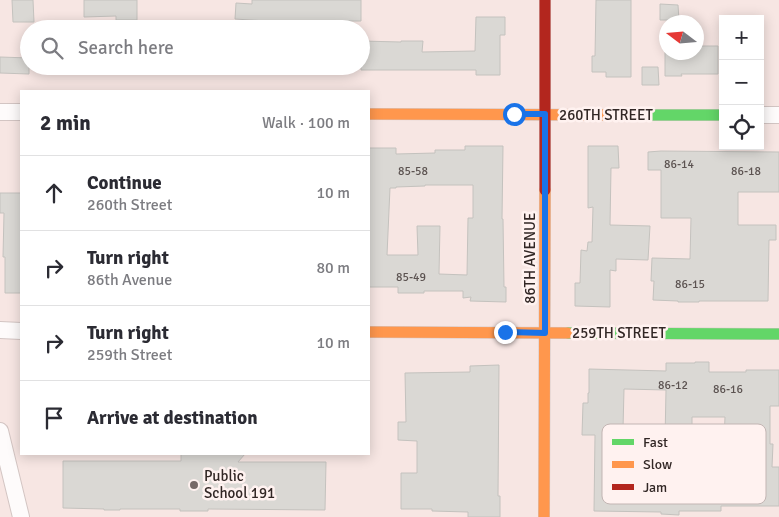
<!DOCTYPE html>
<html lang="en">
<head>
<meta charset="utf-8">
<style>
  :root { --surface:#fff; --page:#f7f7f7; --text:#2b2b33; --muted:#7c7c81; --line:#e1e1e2 }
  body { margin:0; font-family:Signika,sans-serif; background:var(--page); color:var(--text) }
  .controls { position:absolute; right:15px; top:15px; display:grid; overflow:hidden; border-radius:0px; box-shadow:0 2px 12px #0003 }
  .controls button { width:45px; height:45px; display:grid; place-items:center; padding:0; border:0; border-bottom:1px solid var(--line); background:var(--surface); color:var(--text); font:25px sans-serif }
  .compass { position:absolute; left:659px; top:15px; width:45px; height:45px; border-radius:50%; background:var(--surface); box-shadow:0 2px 12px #0003; rotate:286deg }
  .stop { position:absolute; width:15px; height:15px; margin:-11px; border:4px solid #1a73e8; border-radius:50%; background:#fff }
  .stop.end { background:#1a73e8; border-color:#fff; box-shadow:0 1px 5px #0008 }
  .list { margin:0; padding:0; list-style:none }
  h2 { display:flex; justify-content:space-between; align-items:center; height:65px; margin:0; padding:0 20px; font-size:21px }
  h2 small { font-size:16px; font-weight:400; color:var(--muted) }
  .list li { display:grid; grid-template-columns:32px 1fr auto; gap:15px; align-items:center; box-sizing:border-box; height:75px; padding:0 20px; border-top:1px solid var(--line) }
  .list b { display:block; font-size:19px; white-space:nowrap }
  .list p { margin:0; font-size:16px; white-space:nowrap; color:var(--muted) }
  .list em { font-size:16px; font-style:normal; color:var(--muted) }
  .icon { flex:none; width:28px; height:28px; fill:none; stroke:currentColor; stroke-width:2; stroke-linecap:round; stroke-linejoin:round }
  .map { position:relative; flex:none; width:779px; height:517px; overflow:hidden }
  .search { position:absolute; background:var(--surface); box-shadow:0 2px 12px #0003; left:20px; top:20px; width:350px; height:55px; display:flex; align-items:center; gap:12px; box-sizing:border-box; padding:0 18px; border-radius:28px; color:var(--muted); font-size:19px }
  .panel { position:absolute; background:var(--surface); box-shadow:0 2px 12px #0003; left:20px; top:90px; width:350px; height:365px; border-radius:0px }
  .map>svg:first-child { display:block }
  .building { fill:#dad8d4; stroke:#c4c2be; fill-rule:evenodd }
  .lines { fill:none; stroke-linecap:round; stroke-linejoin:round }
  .street-casing { stroke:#d3c5c3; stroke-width:18 }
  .fast-casing { stroke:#d3c5c3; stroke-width:12 }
  .slow-casing { stroke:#d3c5c3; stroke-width:12 }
  .jam-casing { stroke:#d3c5c3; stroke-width:12 }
  .street { stroke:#fefbfb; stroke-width:16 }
  .fast { stroke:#63d668; stroke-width:11 }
  .slow { stroke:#ff974d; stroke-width:11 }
  .jam { stroke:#b3261e; stroke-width:11 }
  .route { stroke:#1a73e8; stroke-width:6 }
  .poi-dot { fill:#776a68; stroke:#fff2f0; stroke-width:2 }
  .labels { text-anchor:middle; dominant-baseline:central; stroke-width:5; stroke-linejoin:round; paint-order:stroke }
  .number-label { font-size:12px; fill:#5c5351 }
  .street-label { font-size:15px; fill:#322725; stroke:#fff2f0 }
  .poi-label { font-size:15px; fill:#322725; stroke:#fff2f0; text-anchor:start }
  .key { fill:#fff2f0; stroke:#c2b5b3; stroke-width:1 }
  .key-label { font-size:14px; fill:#322725 }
</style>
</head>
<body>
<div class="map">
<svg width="779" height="517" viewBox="0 0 779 517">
  <rect width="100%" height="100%" fill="#f7e6e3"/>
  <!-- building -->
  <g class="building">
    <polygon points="12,0 33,0 34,22 13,22"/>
    <polygon points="84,0 137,0 137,20 116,20 116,16 84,17"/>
    <polygon points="252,0 361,0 361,21 312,21 312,24 235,19 236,3 252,4"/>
    <polygon points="596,0 631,0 631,77 606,77 606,72 592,72 592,56 595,56"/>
    <polygon points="660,4 678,5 679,20 660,20"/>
    <polygon points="476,17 505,17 505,35 500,35 500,75 476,75 476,70 361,70 361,41 401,42 401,41 423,41 422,52 475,51"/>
    <polygon points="698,46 718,46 718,74 681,74 682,76 665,76 665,52 698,52"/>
    <polygon points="0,57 29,58 29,74 0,73"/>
    <polygon points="642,67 658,67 659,85 642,85"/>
    <path d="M465,146H503L502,219H503L504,287H506V302L470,301L471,297L463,298V291H424V293H398V287H369V148H396V154L435,153V150H465ZM425,185H473V218H468L467,275L439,274L440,226H417L418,255H387L390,188H396V187L425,186Z"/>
    <polygon points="588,146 618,146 619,168 611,168 610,225 650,226 648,260 616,259 616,271 610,270 610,307 575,306 575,283 580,283 581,250 587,251 588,242 592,242 593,207 588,208"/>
    <polygon points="661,151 779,152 779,192 738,192 738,225 776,225 776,240 769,240 768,301 699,301 699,302 678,302 678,301 653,300 654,281 651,281 652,258 690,259 691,218 661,218 661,170 648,170 648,152"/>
    <polygon points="0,193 21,193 21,293 5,293 5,257 3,257 4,213 0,213"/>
    <path d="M695,362H709V372H746V370H779V406H770V444H773L772,467H779V506H721V511H679V515L661,514V512L594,511L595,435H582L583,403H588V393H589V369L666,371V363H695ZM624,389L666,390L665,440H675V472L635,470L636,429H623ZM692,417H725L724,441H728V479L692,478Z"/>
    <polygon points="499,365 498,496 500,496 500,517 468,517 468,512 432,511 432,509 401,509 401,473 417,473 417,441 398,440 398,422 406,422 405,373 470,372 470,366"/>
    <polygon points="181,454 245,454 238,462 326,462 325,510 208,509 208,511 180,511 180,509 120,509 120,510 104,510 104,509 63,508 63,461 181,461"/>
  </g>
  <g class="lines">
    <defs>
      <g id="street">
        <polyline points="0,112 21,112"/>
        <polyline points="760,115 779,115"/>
        <polyline points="0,330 21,331"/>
        <polyline points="0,431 21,517"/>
      </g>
      <g id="fast">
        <polyline points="617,115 723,115"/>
        <polyline points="568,333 779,334"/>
      </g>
      <g id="slow">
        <polyline points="369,114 617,115"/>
        <polyline points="369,332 568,333"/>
        <polyline points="544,517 545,190"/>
      </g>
      <polyline id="jam" points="545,190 545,0"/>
    </defs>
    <!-- street casing -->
    <use href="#street" class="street-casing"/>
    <!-- fast casing -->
    <use href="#fast" class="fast-casing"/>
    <!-- slow casing -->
    <use href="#slow" class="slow-casing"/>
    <!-- jam casing -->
    <use href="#jam" class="jam-casing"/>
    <!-- street -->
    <use href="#street" class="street"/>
    <!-- fast -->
    <use href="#fast" class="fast"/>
    <!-- slow -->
    <use href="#slow" class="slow"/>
    <!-- jam -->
    <use href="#jam" class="jam"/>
  </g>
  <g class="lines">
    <!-- route -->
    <polyline class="route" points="505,332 545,333 545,114 514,114"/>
  </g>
  <!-- markers -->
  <circle class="poi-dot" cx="194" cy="485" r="5"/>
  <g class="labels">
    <!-- number labels -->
    <g class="number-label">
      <text x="679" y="164">86-14</text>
      <text x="413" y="171">85-58</text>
      <text x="746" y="171">86-18</text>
      <text x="411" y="277">85-49</text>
      <text x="690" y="284">86-15</text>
      <text x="673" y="385">86-12</text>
      <text x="728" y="389">86-16</text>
    </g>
    <!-- street labels -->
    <g class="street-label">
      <text x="606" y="115">260TH STREET</text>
      <text transform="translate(530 258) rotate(-90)">86TH AVENUE</text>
      <text x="619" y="333">259TH STREET</text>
    </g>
    <!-- poi labels -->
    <g class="poi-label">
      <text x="204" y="476">Public<tspan x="204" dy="17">School 191</tspan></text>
    </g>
  </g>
  <!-- legend -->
  <rect x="602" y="424" width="164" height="80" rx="8" class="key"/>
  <rect x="612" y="439" width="22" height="6" fill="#63d668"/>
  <rect x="612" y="461" width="22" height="7" fill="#ff974d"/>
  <rect x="612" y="484" width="22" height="6" fill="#b3261e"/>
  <g class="key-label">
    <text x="643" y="447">Fast</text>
    <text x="643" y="469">Slow</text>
    <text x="643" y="492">Jam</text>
  </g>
</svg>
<div class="controls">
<button>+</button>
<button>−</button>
<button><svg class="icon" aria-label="locate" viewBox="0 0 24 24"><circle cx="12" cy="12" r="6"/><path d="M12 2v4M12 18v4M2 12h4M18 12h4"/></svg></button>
</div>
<svg class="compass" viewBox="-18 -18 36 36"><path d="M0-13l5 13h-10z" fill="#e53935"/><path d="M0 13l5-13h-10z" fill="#7c7c81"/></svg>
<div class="stop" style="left:514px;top:114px"></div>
<div class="stop end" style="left:505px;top:332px"></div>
<div class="search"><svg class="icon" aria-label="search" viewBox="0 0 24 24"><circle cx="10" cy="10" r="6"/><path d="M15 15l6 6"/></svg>Search here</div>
<section class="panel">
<h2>2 min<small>Walk · 100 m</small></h2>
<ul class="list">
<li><svg class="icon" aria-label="ahead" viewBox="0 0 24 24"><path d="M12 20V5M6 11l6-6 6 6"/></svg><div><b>Continue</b><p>260th Street</p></div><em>10 m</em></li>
<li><svg class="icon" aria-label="right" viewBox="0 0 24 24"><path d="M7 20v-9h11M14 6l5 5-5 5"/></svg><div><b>Turn right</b><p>86th Avenue</p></div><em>80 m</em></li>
<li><svg class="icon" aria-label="right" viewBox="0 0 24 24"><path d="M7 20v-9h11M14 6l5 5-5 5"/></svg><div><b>Turn right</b><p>259th Street</p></div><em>10 m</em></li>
<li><svg class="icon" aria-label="arrive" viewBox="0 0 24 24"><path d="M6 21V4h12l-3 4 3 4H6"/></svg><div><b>Arrive at destination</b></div></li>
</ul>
</section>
</div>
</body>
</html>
